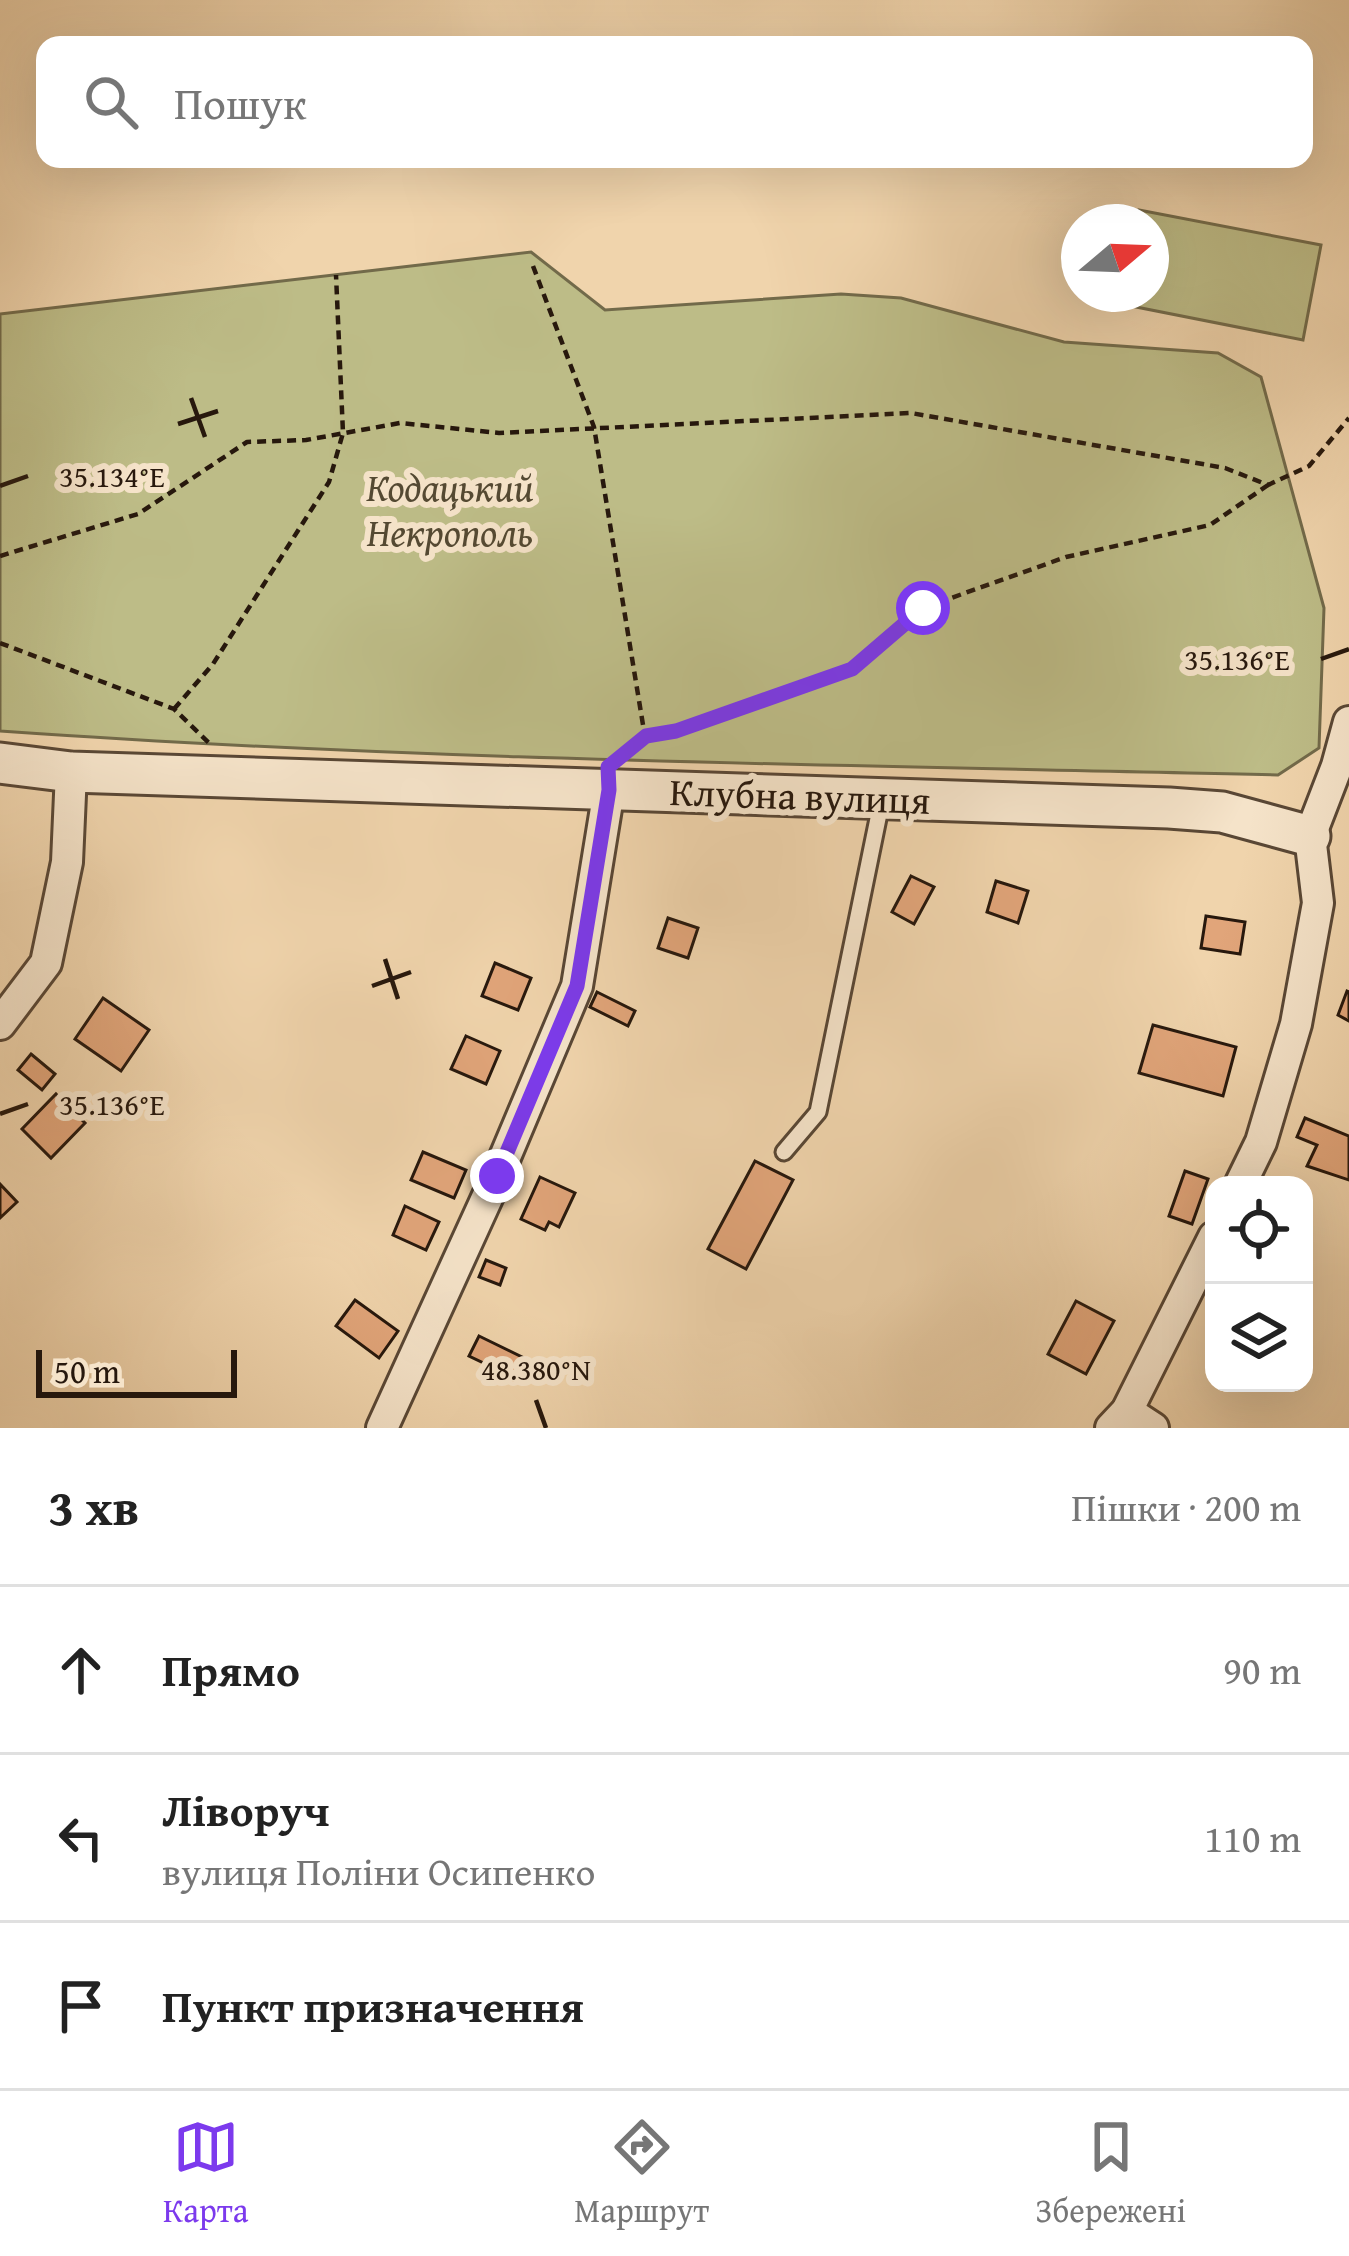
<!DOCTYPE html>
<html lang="uk">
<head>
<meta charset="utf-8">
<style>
  :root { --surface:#fff; --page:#f6f6f6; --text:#222; --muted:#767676; --line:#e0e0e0; --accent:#7c3aed }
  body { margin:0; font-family:"Gentium Book Plus",serif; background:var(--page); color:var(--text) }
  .controls { position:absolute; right:36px; bottom:36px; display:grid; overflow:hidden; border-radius:24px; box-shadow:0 12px 48px #0002 }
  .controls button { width:108px; height:108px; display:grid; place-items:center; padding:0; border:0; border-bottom:3px solid var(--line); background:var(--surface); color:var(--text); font:60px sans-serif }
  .compass { position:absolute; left:1061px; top:204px; width:108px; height:108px; border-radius:50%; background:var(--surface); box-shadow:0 12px 48px #0002; rotate:71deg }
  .scale { position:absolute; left:36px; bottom:30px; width:201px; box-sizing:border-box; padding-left:12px; border:6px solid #27180d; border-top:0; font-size:33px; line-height:42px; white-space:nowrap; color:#27180d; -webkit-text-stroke:9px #f5e3c9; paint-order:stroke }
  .stop { position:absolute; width:36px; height:36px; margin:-27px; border:9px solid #7c3aed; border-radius:50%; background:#fff }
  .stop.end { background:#7c3aed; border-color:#fff; box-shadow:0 3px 12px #0008 }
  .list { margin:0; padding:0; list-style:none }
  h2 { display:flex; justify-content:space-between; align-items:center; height:156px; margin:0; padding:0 48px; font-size:51px }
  h2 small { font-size:39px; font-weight:400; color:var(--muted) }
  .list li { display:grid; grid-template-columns:78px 1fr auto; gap:36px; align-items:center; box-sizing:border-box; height:168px; padding:0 48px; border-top:3px solid var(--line) }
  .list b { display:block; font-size:45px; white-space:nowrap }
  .list p { margin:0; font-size:39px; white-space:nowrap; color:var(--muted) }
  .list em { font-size:39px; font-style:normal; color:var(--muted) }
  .icon { flex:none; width:66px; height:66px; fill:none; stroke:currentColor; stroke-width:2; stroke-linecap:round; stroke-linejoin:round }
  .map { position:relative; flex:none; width:1349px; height:1428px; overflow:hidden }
  .search { position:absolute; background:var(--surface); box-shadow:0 12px 48px #0002; left:36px; right:36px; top:36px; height:132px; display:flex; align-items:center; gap:30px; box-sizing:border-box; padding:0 42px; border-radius:24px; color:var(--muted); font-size:45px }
  .sheet { height:660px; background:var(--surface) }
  nav { display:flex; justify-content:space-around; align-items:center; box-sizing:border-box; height:168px; border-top:3px solid var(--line); background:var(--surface); font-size:33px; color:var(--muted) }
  nav a { display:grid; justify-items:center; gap:6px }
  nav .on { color:var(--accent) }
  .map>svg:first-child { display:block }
  .green { fill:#bdbc87; stroke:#726a4a; stroke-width:3 }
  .building { fill:#e1a57a; stroke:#27180d; stroke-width:3 }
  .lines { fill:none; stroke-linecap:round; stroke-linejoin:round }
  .service-casing { stroke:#594735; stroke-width:21 }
  .minor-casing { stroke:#594735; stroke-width:36 }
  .tertiary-casing { stroke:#594735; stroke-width:45 }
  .path { stroke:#27180d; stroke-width:4.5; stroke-dasharray:9 6; stroke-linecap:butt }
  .service { stroke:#f5e3c9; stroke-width:15 }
  .minor { stroke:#f5e3c9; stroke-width:30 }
  .tertiary { stroke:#f5e3c9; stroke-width:39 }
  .route { stroke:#7c3aed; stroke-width:15 }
  .ticks { fill:none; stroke:#27180d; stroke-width:4.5 }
  .labels { text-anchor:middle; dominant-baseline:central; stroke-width:12; stroke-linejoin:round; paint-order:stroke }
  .park-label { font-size:39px; font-style:italic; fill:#544932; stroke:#f5e3c9 }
  .street-label { font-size:39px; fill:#27180d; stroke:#f5e3c9 }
  .ticks-label { font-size:30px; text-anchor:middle; fill:#27180d; stroke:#f5e3c9; stroke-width:12; stroke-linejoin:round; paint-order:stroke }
</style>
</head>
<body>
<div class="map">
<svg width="1349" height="1428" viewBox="0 0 1349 1428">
  <rect width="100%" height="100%" fill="#f0d4ac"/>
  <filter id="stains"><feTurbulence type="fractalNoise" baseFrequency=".00167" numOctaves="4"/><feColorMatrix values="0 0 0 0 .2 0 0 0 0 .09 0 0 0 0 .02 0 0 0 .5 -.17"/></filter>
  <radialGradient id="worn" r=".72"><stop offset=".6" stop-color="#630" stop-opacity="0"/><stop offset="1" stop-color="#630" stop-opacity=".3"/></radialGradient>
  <!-- green -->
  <g class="green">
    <polygon points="1139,210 1321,245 1303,340 1121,304 1123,294 1151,294 1151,222 1137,222"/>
    <path d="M531,252L605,310L841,294L901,298L1064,342L1218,353L1261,377L1324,608L1319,748L1278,775C852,765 425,761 0,731V314Z"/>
  </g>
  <!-- building -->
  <g class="building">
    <polygon points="911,876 934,887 914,924 892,912"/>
    <polygon points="996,881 1028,891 1018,923 987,912"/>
    <polygon points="1206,916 1245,922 1240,954 1201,948"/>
    <polygon points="668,918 698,928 688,958 658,948"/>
    <polygon points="495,963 531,978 518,1010 482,996"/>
    <polygon points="1347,991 1349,992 1349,1021 1338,1015"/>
    <polygon points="597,992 635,1011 628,1026 590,1007"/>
    <polygon points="103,998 149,1030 121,1071 75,1039"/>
    <polygon points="1153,1025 1236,1047 1223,1096 1139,1073"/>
    <polygon points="466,1036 500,1051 486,1084 451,1069"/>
    <polygon points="31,1054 55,1074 42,1090 18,1070"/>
    <polygon points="56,1094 85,1123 51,1158 22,1129"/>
    <polygon points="1305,1118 1349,1136 1349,1180 1307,1166 1317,1145 1297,1137"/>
    <polygon points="423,1152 466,1170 454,1198 411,1180"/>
    <polygon points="755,1161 793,1180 746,1269 708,1249"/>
    <polygon points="1185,1171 1208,1179 1192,1224 1169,1216"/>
    <polygon points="540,1177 575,1193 559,1227 549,1222 545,1230 521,1219"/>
    <polygon points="0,1184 17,1202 0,1218"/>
    <polygon points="405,1206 439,1222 426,1250 393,1235"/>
    <polygon points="486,1260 506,1268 500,1285 479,1277"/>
    <polygon points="355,1300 398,1331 379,1358 336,1326"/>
    <polygon points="1076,1301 1114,1321 1086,1374 1048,1354"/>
    <polygon points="479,1336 526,1359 517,1379 469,1356"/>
  </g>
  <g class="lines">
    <defs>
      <polyline id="service" points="784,1152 818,1112 882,799"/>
      <g id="minor">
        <polyline points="0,1024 46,963 67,862 71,772"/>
        <polyline points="1240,1185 1261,1142 1296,1024 1318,903 1310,836 1337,766 1349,722"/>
        <polyline points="1127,1411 1153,1428"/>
        <polyline points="382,1428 497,1176 577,986 609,790"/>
        <polyline points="1111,1428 1127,1411 1214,1237"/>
      </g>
      <polyline id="tertiary" points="0,763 71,772 1169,808 1222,812 1310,836"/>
    </defs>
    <!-- service casing -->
    <use href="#service" class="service-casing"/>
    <!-- minor casing -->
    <use href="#minor" class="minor-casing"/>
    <!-- tertiary casing -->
    <use href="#tertiary" class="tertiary-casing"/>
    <!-- path -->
    <g class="path">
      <polyline points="533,266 594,427 645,737"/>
      <polyline points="0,556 138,514 247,442 306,440 400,423 499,433 911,413 1225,468 1268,485 1309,466 1349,418"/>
      <polyline points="0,643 174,709 209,743"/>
      <polyline points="174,709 213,664 329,482 343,433 336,275"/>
      <polyline points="620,757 645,737 676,731 852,669 923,608 1066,557 1210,525 1268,485"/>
    </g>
    <!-- service -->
    <use href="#service" class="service"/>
    <!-- minor -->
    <use href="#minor" class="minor"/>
    <!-- tertiary -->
    <use href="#tertiary" class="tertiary"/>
  </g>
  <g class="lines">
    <!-- route -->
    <polyline class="route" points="497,1176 577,986 609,790 608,767 646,736 676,731 852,669 923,608"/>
  </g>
  <!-- ticks -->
  <path class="ticks" d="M191,398L205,437M178,424L218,411M0,486L28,476M1321,659L1349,649M385,959L398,999M372,986L411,972M0,1114L28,1104M536,1400L546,1428"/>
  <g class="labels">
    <!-- park labels -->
    <g class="park-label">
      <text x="450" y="486">Кодацький<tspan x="450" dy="45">Некрополь</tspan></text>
    </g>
    <!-- street labels -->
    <g class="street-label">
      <text transform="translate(800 795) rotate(2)">Клубна вулиця</text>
    </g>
  </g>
  <g class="ticks-label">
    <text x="112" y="487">35.134°E</text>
    <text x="1237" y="670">35.136°E</text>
    <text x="112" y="1115">35.136°E</text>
    <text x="536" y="1380">48.380°N</text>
  </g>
  <rect width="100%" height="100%" filter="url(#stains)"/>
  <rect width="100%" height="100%" fill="url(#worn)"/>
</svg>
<div class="controls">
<button><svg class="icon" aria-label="locate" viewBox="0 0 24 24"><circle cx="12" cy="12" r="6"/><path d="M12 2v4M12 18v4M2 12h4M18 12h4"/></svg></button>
<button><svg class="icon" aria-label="layers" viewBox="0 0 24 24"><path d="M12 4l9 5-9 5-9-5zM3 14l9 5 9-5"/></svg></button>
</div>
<svg class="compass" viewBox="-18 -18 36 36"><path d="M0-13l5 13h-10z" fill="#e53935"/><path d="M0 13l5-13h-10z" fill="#767676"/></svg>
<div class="scale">50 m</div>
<div class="stop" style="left:923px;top:608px"></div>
<div class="stop end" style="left:497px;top:1176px"></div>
<div class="search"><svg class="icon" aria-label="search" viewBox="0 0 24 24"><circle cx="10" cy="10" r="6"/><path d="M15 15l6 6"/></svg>Пошук</div>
</div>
<section class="sheet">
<h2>3 хв<small>Пішки · 200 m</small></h2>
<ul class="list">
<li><svg class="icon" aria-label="ahead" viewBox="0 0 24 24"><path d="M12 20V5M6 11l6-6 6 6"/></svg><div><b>Прямо</b></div><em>90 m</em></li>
<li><svg class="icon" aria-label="left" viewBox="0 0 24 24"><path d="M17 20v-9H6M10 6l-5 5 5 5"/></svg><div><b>Ліворуч</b><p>вулиця Поліни Осипенко</p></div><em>110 m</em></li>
<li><svg class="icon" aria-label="arrive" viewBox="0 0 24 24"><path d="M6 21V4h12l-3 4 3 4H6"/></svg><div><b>Пункт призначення</b></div></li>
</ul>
</section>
<nav>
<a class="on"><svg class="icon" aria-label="map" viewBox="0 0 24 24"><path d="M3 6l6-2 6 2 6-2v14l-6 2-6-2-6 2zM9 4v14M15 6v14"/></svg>Карта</a>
<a><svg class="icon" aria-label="directions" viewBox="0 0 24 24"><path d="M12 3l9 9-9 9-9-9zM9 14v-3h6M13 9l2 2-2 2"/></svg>Маршрут</a>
<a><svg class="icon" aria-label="saved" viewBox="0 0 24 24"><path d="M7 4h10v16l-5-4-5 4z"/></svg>Збережені</a>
</nav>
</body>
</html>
